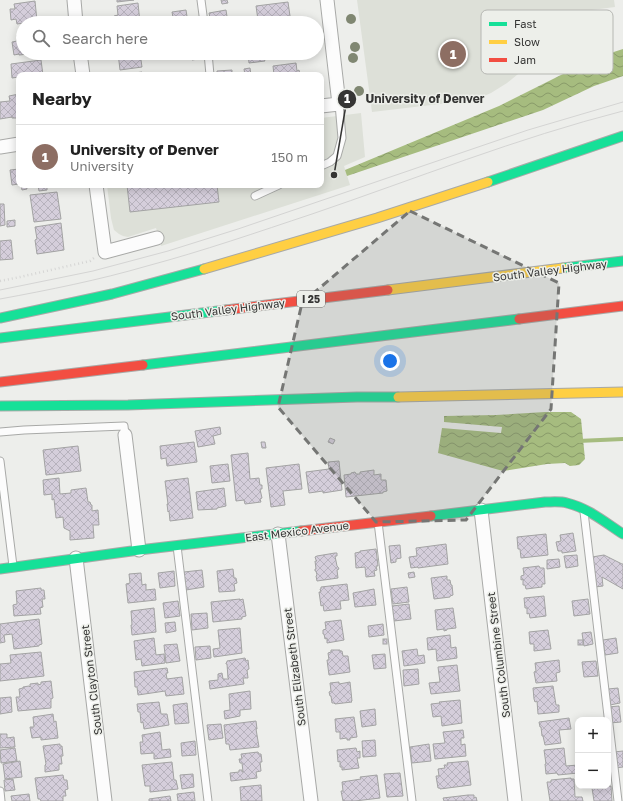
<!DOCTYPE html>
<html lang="en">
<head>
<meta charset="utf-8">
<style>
  :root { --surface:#fff; --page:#f2f2f2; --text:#222; --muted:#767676; --line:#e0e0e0; --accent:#757674 }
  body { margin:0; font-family:"Golos Text",sans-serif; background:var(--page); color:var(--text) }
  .controls { position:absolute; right:12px; bottom:12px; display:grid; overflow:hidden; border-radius:8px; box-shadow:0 2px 10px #0003 }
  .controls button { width:36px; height:36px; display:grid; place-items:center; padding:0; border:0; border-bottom:1px solid var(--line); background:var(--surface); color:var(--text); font:20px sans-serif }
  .you { position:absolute; left:390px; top:361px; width:14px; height:14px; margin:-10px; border:3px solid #fff; border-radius:50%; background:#1a73e8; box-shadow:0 0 0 6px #1a73e833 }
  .badge { display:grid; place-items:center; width:26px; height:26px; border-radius:50%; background:var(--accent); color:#fff; font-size:13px; font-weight:700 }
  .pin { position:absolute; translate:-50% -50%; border:2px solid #fff; box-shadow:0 1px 4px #0006 }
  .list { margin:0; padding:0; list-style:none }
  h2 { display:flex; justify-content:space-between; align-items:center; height:52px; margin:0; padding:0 16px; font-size:17px }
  h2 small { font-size:13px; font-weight:400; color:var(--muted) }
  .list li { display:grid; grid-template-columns:26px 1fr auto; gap:12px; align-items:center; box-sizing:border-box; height:64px; padding:0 16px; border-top:1px solid var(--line) }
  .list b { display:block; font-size:15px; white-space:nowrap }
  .list p { margin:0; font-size:13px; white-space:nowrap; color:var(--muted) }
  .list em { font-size:13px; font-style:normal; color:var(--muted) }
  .icon { flex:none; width:22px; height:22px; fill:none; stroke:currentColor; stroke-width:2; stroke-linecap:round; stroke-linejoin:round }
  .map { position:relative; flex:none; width:623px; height:801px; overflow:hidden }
  .search { position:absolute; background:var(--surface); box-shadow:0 2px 10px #0003; left:16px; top:16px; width:308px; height:44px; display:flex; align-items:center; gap:10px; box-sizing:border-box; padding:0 14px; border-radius:22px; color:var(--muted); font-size:15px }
  .panel { position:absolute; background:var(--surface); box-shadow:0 2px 10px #0003; left:16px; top:72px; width:308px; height:116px; border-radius:8px }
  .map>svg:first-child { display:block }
  .built { fill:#dde0d8 }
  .water { fill:url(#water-waves) }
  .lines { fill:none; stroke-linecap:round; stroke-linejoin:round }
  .stream { stroke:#a6bc7f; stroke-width:4 }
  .building { fill:url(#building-cross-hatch); stroke:#a3a3a3 }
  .lane-casing { stroke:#a8a9a7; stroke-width:9 }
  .street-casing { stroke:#a8a9a7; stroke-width:15 }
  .fast-casing { stroke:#a8a9a7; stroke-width:11 }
  .slow-casing { stroke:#a8a9a7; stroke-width:11 }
  .jam-casing { stroke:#a8a9a7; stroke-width:11 }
  .path { stroke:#d5d5d4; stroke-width:2.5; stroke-dasharray:1 3; stroke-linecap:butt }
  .lane { stroke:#fcfcfc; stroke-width:7 }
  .street { stroke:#fcfcfc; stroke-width:13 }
  .fast { stroke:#16e098; stroke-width:9 }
  .slow { stroke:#ffcf43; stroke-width:9 }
  .jam { stroke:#f24e42; stroke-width:9 }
  .tram { stroke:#d4d4d3; stroke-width:1 }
  .tree { fill:#808772 }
  .marked { fill:#757674; fill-opacity:0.2; stroke:#757674; stroke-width:3; stroke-dasharray:8 5; stroke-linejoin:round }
  .labels { text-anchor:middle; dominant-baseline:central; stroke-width:3; stroke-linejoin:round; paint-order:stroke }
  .shield { fill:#edefea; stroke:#6c6d6b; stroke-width:1 }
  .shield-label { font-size:10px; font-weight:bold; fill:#353534 }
  .street-label { font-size:11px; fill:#353534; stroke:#edefea }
  .key { fill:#edefea; stroke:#b6b7b3; stroke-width:1 }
  .key-label { font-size:11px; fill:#353534 }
  .leader { fill:none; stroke:#353534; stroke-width:1.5 }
  .callout-dot { fill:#353534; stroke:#edefea; stroke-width:1.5 }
  .mark-label { font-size:12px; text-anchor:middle; font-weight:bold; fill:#fff }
  .callout-label { font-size:12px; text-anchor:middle; font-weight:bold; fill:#353534; stroke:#edefea; stroke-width:3; stroke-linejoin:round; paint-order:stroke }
</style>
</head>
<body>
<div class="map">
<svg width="623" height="801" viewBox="0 0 623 801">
  <defs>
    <pattern id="water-waves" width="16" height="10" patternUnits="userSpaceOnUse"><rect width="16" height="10" fill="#a6bc7f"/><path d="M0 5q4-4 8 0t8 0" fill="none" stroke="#889a69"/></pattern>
    <pattern id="building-cross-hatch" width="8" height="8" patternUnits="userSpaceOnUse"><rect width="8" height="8" fill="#d5cedb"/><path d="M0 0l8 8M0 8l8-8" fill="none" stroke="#b7b2bd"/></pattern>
  </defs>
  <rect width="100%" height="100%" fill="#edeeeb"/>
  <!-- built -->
  <g class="built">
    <polygon points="357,0 614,0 615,7 592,10 584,17 577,26 507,83 491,93 477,99 457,102 372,112"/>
    <polygon points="361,113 365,157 344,166 350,185 161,246 156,228 128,237 123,236 119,234 114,230 111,218 107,185 321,185 321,118"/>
  </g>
  <!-- water -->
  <g class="water">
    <polygon points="623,49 623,76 594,86 543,110 347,176 345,170 499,106 595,58"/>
    <polygon points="545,412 571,412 581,419 585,459 579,465 570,466 565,463 547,464 503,471 438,453 442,428 501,433 502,427 444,422 444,416 496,415"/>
  </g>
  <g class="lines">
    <!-- stream -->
    <polyline class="stream" points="578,441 623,439"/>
  </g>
  <!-- building -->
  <g class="building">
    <polygon points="117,0 134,0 117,2"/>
    <polygon points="221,0 227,0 228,3 222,4"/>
    <polygon points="35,1 37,21 17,24 16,19 11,20 10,9 15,9 14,4"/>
    <polygon points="288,2 291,23 267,23 266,19 258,20 256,6"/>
    <polygon points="138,3 140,23 114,23 114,16 118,15 117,6"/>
    <polygon points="186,10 188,23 174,23 172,12"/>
    <polygon points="226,10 228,23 211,23 209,13"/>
    <polygon points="23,34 23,53 38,53 19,55 19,54 14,55 12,42 17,41 17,35"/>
    <polygon points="118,53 140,53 142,67 120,70"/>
    <polygon points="248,53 295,53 295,57 276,59 276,58 264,59 265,61 249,63"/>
    <polygon points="191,54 198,54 198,59 192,60"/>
    <polygon points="41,60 43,75 19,75 19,77 12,78 11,64"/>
    <polygon points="296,63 297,71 299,70 300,75 274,75 273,66"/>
    <polygon points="250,68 251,75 245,75 244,69"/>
    <polygon points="232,70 232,75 217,75 217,71"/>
    <polygon points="142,72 142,75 120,75"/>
    <polygon points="19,94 19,118 12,118 12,117 0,119 0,102 10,101 9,96"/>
    <polygon points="19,169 19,184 12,185 10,170"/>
    <polygon points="21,185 26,185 27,189 22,190"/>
    <polygon points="28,185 47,185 47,190 39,191 38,185 28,186"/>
    <polygon points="127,185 217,185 219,202 130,212"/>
    <polygon points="57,192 61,219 34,222 30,195"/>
    <polygon points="0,204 4,204 5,225 0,226"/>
    <polygon points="15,220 15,226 7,227 7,221"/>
    <polygon points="61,223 64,250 37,254 35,240 37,239 35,227"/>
    <polygon points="11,240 13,259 0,260 0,241"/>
    <polygon points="220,427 221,434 213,436 215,444 198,447 195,431"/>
    <polygon points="330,438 335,440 333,444 328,442"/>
    <polygon points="194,442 197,462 167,466 166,458 161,459 160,446"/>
    <polygon points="261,442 265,442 266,448 262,448"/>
    <polygon points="78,446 81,471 46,475 43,450"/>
    <polygon points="248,453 250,479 259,478 260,485 262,485 262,489 260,489 262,498 260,499 261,502 245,504 244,500 236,501 231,455"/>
    <polygon points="339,461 342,490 323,493 323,491 309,493 306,472 329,469 328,462"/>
    <polygon points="228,464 230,481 212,483 210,466"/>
    <polygon points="299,464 302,489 283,491 285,505 271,507 266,468"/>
    <polygon points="374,470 374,475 381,474 381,480 386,480 387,491 383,492 383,493 346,497 344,475 351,474 351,473 355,472 356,474 360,474 360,472"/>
    <polygon points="59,478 60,494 71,493 71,490 86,488 88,502 90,502 91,505 92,505 92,511 98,510 99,525 93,525 94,538 70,540 70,531 64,528 63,517 56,518 54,499 52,500 52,494 44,495 43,480"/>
    <polygon points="188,478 193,518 170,521 169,511 168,512 167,504 168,504 165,481"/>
    <polygon points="224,488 226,506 217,508 217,509 198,510 196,492"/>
    <polygon points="573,533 576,551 562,553 562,551 558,551 556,542 561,541 560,535"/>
    <polygon points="546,534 548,555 521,558 520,549 518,549 517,537"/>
    <polygon points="446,544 448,564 418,568 418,567 411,568 409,557 417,556 416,548"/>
    <polygon points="400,545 401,558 396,559 396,562 391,563 389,546"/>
    <polygon points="376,549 378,566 376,566 377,570 374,571 375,576 366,577 365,567 356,568 355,553 360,552 360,551"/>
    <polygon points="335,553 337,553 337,556 335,556 337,566 338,567 339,569 337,570 338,578 317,581 316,576 317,575 316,571 315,571 315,569 316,569 315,561 317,561 316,560 315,557 317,556"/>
    <polygon points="577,555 578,566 566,568 564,556"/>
    <polygon points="604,555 622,564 623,564 623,589 602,577 603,586 595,587 592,557"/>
    <polygon points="559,559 560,567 547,569 547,560"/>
    <polygon points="539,566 540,568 544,568 545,584 542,584 542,587 526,589 525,585 523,585 523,579 521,580 521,576 524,575 523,568"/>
    <polygon points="233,569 234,578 236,578 237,583 234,584 235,591 219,592 217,571"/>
    <polygon points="202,570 204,587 186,590 184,572"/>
    <polygon points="174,571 175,586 160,588 158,573"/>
    <polygon points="414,572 415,577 409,578 408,573"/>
    <polygon points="141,573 142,585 146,584 146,590 155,589 156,600 128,603 126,584 130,583 129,574"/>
    <polygon points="447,576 447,580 450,580 451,585 452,585 453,595 450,596 450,597 434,599 431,578"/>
    <polygon points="347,584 349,600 340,601 341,609 324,611 323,605 321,606 319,592 321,592 320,589 321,589 321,587"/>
    <polygon points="407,587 409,602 393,604 391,589"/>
    <polygon points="41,588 41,590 44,590 45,599 42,599 43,607 40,608 41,614 14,616 13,605 17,604 16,591"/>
    <polygon points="374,589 376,605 355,607 353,593"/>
    <polygon points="544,596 546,616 530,618 529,613 527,614 527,608 525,608 524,598"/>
    <polygon points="240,599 240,600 243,599 246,616 242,617 242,619 213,622 211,602"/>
    <polygon points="588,599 590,614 574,616 572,601"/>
    <polygon points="178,601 180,616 165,618 163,603"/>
    <polygon points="409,604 411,619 394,621 392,606"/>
    <polygon points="154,608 156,632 132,635 131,625 132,625 131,611"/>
    <polygon points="453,608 456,628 447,629 447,630 444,631 444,629 437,630 435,610"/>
    <polygon points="207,613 208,628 192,630 191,614"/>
    <polygon points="39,619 42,644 39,645 39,646 14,649 12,634 4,635 5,642 0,643 0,624"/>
    <polygon points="341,620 344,640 327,643 327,638 325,639 324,634 323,634 323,630 326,629 325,622"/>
    <polygon points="175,622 176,631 166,633 165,623"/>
    <polygon points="383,624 384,635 369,637 368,626"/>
    <polygon points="240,628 242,653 214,657 213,649 220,648 218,630"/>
    <polygon points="548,630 551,649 534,651 534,644 530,644 529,632"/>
    <polygon points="591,632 593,644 584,646 582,633"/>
    <polygon points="450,635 451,648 456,647 457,658 437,661 436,649 428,650 427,638"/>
    <polygon points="154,638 156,655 164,654 165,663 142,666 141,659 136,660 134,641"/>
    <polygon points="616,638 618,653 605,655 603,640"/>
    <rect x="383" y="639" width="4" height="5"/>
    <rect x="578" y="640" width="5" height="5"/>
    <polygon points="177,644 180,661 166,663 164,645"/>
    <polygon points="210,646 211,658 196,660 195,647"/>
    <polygon points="417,649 418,656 424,655 425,663 404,666 402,651"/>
    <polygon points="331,650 340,650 340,651 342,651 343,656 348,656 350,672 329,675 327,660 329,660 328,653 331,652"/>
    <polygon points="41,652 44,676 0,681 0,664 11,663 10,655"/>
    <polygon points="385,654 386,668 374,669 372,655"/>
    <polygon points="245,658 246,661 248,660 249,669 247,670 248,678 243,678 244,684 210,689 209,681 218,680 218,674 222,673 223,679 229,679 228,678 227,664 226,664 226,663 227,662 227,661"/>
    <polygon points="559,660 560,672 556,673 557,681 536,683 534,672 536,671 535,663"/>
    <polygon points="596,661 598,676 584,677 582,662"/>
    <polygon points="457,665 460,691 431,694 429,683 440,682 438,667"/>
    <polygon points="167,668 168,673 166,673 167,679 182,677 184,694 166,696 165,691 138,695 137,687 135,687 134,672"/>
    <polygon points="418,669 419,684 404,686 403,670"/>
    <polygon points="51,681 53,698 51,699 51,708 18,711 16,697 20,697 19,689 23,688 23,687 29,686 30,687 30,684 38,683 38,685 41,684 41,682"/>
    <polygon points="339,682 339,684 350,682 352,701 351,701 352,702 335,704 334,703 332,703 331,696 330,696 329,692 331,691 330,683"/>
    <polygon points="553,686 556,705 559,705 559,712 538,714 537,701 535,702 534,699 533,688"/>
    <polygon points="618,688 620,703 610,705 608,689"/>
    <polygon points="250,691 251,709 240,710 240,716 225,719 224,711 230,710 229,694"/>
    <polygon points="11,697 12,712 0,714 0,698"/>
    <polygon points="460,700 462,723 442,726 441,716 433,717 431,704 440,703 439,702"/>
    <polygon points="159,702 161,714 167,714 169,725 144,729 143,722 141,723 140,712 138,712 137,704"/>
    <polygon points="187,703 189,723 175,724 173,705"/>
    <polygon points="619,706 621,722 610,723 608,707"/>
    <polygon points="375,709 376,725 362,727 360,711"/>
    <polygon points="53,714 54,722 56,721 58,738 41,740 41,737 32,738 30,727 34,727 33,717"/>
    <polygon points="354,717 357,737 350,738 350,740 347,740 347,738 340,739 340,732 336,732 335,719"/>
    <polygon points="569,718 571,729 559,730 561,743 545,745 543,736 542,736 541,727 540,727 539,722"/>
    <polygon points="256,721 257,729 256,729 259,747 230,750 229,744 226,744 224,725"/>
    <polygon points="221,724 223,738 209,740 207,725"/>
    <polygon points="463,730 464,738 461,738 461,745 465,744 466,756 435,759 433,744 445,743 443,732"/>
    <polygon points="160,732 162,750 170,749 171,757 154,759 154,753 141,754 140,742 143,742 142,735"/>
    <polygon points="0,734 7,734 7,738 14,737 15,747 0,748"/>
    <polygon points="375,740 376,756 363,757 362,741"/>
    <polygon points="195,741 196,755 182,756 181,743"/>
    <polygon points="60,744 60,746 62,746 63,756 61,756 62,764 59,764 59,770 45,772 45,765 46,764 43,746"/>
    <polygon points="429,744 431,761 412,763 410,747"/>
    <polygon points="15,748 17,761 1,763 0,750"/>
    <polygon points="356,748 357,752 360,751 360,758 357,758 359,768 342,770 342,767 340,767 340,761 338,762 337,750"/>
    <polygon points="564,748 566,766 578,765 578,773 558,775 557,773 546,774 545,764 546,764 544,750"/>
    <polygon points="623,751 623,767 615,768 614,752"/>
    <polygon points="258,752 259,754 261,754 262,762 260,762 261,771 256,772 257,778 231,781 230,773 239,772 239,770 242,770 242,772 243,772 242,763 240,763 239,759 242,759 241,754"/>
    <polygon points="20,761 22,777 5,779 3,764"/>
    <polygon points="468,761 471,785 440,789 440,788 438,788 436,776 439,776 438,769 445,768 444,765 448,765 447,763"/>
    <polygon points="172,762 174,780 176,780 178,789 150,792 150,786 145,786 142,765"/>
    <polygon points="400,773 403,796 387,797 384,774"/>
    <polygon points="193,774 194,787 182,789 180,775"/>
    <polygon points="63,775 64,780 67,780 68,789 65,790 66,796 63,796 63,801 41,801 40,799 38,799 35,778"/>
    <polygon points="377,775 380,798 355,801 343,801 341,791 343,791 342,782 361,779 360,777"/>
    <polygon points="571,778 571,779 574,779 575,797 582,797 583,801 550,801 547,782 551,782 551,780"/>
    <polygon points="13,779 15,790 5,791 4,780"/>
    <polygon points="261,785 262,801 241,801 240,787"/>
    <polygon points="611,786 612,801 594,801 592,788"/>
    <polygon points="194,792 195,801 178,801 177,794"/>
    <polygon points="29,794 30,801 12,801 11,796"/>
    <polygon points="468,795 474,795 474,798 476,797 477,801 444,801 443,798"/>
    <polygon points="170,796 171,801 149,801 149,799"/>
  </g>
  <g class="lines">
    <defs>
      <g id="lane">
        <polyline points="201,0 204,23"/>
        <polyline points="208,53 210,75"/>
        <polyline points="321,166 330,162 337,156 342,138 339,104"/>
        <polyline points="255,196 279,185"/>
        <polyline points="0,432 24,430 124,426 125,435"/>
        <polyline points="0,461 13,566"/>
        <polyline points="584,512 618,801"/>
        <polyline points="378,522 412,801"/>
        <polyline points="177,546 208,801"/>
        <polyline points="0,791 1,801"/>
      </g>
      <g id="street">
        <polyline points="74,0 76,23"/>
        <polyline points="80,53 83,75"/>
        <polyline points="321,106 339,104 327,0"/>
        <polyline points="0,147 19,144"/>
        <polyline points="96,185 105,252 157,238"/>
        <polyline points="125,435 139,550"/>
        <polyline points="481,510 515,801"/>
        <polyline points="278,534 311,801"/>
        <polyline points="76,558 105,801"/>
      </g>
      <g id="fast">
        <polyline points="488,182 623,136"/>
        <polyline points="563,268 623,261"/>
        <polyline points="0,318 112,294 204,269"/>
        <polyline points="0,338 226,310"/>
        <polyline points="143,365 519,319"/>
        <polyline points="0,406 128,405 357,397 398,397"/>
        <path d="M431,516L545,502C552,502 560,501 567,503C588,508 606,523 623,534"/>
        <polyline points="0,569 139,550 301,531"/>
      </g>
      <g id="slow">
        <polyline points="204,269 377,218 488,182"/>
        <polyline points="388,290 563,268"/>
        <polyline points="398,397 623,392"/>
      </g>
      <g id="jam">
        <polyline points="226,310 388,290"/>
        <polyline points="519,319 623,306"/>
        <polyline points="0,382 143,365"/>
        <polyline points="301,531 431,516"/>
      </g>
    </defs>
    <!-- lane casing -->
    <use href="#lane" class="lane-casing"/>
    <!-- street casing -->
    <use href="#street" class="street-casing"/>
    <!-- fast casing -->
    <use href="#fast" class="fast-casing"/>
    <!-- slow casing -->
    <use href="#slow" class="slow-casing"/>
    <!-- jam casing -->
    <use href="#jam" class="jam-casing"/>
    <!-- path -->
    <polyline class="path" points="0,281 20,277 90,261 94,258"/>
    <!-- lane -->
    <use href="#lane" class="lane"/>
    <!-- street -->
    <use href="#street" class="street"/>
    <!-- fast -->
    <use href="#fast" class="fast"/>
    <!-- slow -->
    <use href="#slow" class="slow"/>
    <!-- jam -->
    <use href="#jam" class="jam"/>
    <!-- tram -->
    <g class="tram">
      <polyline points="0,290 93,271 168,251 238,229 528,130 623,102"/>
      <path d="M0,299C49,290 99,280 147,266C203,251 258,232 312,214C415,179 517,138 623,111"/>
    </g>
  </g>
  <!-- trees -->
  <g class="tree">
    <circle cx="351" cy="19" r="5"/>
    <circle cx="355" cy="47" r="5"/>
    <circle cx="353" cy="58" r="5"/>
    <circle cx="359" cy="91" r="5"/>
  </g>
  <!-- marked area -->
  <path class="marked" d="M410,211L559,283L551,409L466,520L376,522L278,407L302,303Z"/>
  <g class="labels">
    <!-- shield labels -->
    <rect class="shield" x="297" y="291" width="28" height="16" rx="3"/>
    <g class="shield-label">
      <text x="311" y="299">I 25</text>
    </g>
    <!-- street labels -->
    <g class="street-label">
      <text transform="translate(550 270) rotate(-7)">South Valley Highway</text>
      <text transform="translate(228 309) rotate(-7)">South Valley Highway</text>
      <text transform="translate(297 531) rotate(-7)">East Mexico Avenue</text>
      <text transform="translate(498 655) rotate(-97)">South Columbine Street</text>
      <text transform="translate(294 667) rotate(-97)">South Elizabeth Street</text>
      <text transform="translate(91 680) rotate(-97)">South Clayton Street</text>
    </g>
  </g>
  <!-- legend -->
  <rect x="481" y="10" width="132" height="64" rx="6" class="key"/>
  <rect x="489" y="22" width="18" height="4" fill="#16e098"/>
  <rect x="489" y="40" width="18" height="4" fill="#ffcf43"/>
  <rect x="489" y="58" width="18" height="4" fill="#f24e42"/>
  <g class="key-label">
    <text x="514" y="28">Fast</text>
    <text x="514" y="46">Slow</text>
    <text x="514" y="64">Jam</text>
  </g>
  <!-- callouts -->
  <path class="leader" d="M334 175L347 99"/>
  <g class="callout-dot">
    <circle cx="334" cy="175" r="4"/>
    <circle cx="347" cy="99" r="10"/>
  </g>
  <g class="mark-label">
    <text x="347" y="103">1</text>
  </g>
  <g class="callout-label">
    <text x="425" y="103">University of Denver</text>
  </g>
</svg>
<div class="controls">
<button>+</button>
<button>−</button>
</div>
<div class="you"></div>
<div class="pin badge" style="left:453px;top:54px;background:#8d6e63">1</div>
<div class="search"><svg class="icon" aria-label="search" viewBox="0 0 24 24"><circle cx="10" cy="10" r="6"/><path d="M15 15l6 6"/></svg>Search here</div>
<section class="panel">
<h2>Nearby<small></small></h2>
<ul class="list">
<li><span class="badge" style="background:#8d6e63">1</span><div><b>University of Denver</b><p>University</p></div><em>150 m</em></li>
</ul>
</section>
</div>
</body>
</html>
